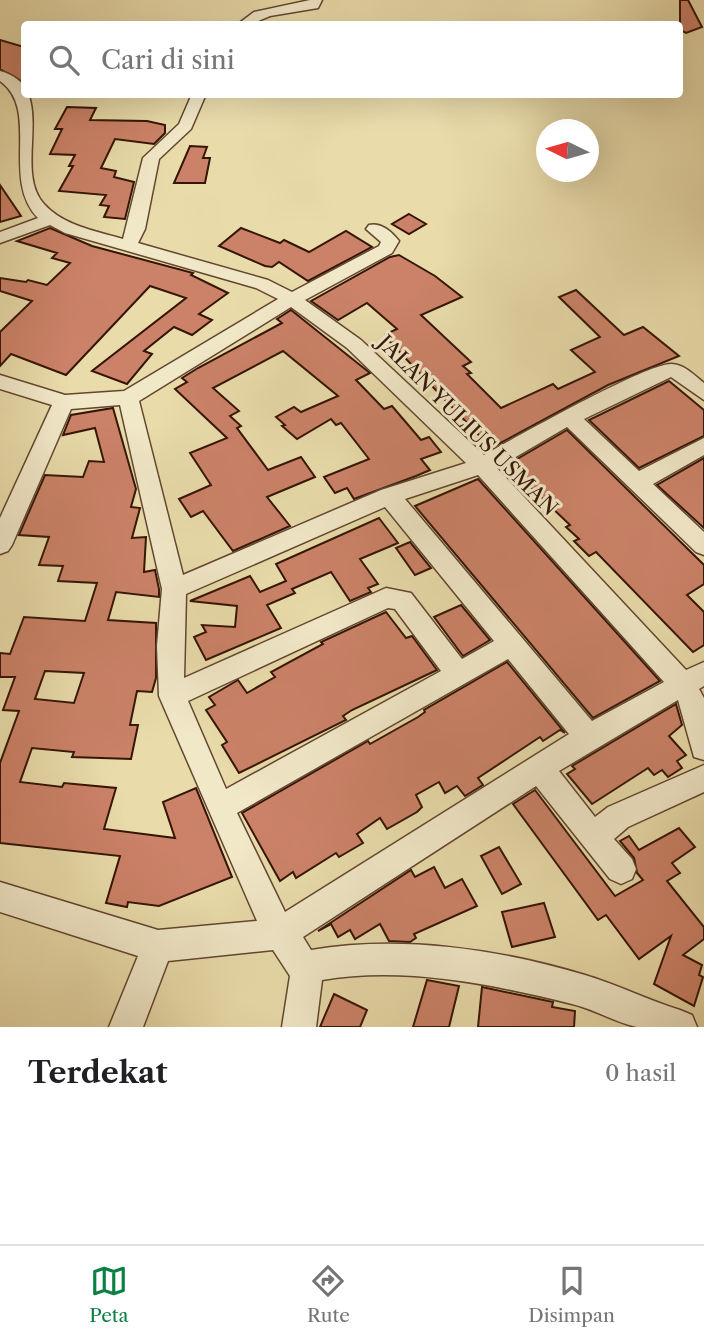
<!DOCTYPE html>
<html lang="id">
<head>
<meta charset="utf-8">
<style>
  :root { --surface:#fff; --page:#f2f2f2; --text:#202124; --muted:#757577; --line:#e0e0e0; --accent:#0b8043 }
  body { margin:0; font-family:"Libre Caslon Text",serif; background:var(--page); color:var(--text) }
  .compass { position:absolute; left:536px; top:119px; width:63px; height:63px; border-radius:50%; background:var(--surface); box-shadow:0 7px 28px #0002; rotate:275deg }
  .list { margin:0; padding:0; list-style:none }
  h2 { display:flex; justify-content:space-between; align-items:center; height:91px; margin:0; padding:0 28px; font-size:30px }
  h2 small { font-size:23px; font-weight:400; color:var(--muted) }
  .icon { flex:none; width:38px; height:38px; fill:none; stroke:currentColor; stroke-width:2; stroke-linecap:round; stroke-linejoin:round }
  .map { position:relative; flex:none; width:704px; height:1027px; overflow:hidden }
  .search { position:absolute; background:var(--surface); box-shadow:0 7px 28px #0002; left:21px; right:21px; top:21px; height:77px; display:flex; align-items:center; gap:18px; box-sizing:border-box; padding:0 24px; border-radius:7px; color:var(--muted); font-size:26px }
  .sheet { height:217px; background:var(--surface) }
  nav { display:flex; justify-content:space-around; align-items:center; box-sizing:border-box; height:98px; border-top:2px solid var(--line); background:var(--surface); font-size:19px; color:var(--muted) }
  nav a { display:grid; justify-items:center; gap:4px }
  nav .on { color:var(--accent) }
  .map>svg:first-child { display:block }
  .building { fill:#cb8268; stroke:#351506; stroke-width:2; fill-rule:evenodd }
  .lines { fill:none; stroke-linecap:round; stroke-linejoin:round }
  .minor-casing { stroke:#62462f; stroke-width:3 }
  .minor { fill:#f1e8c8; fill-rule:evenodd }
  .labels { text-anchor:middle; dominant-baseline:central; stroke-width:6; stroke-linejoin:round; paint-order:stroke }
  .street-label { font-size:21px; fill:#351506; stroke:#f1e8c8 }
</style>
</head>
<body>
<div class="map">
<svg width="704" height="1027" viewBox="0 0 704 1027">
  <rect width="100%" height="100%" fill="#e9dbaa"/>
  <filter id="stains"><feTurbulence type="fractalNoise" baseFrequency=".00286" numOctaves="4"/><feColorMatrix values="0 0 0 0 .2 0 0 0 0 .09 0 0 0 0 .02 0 0 0 .5 -.17"/></filter>
  <radialGradient id="worn" r=".72"><stop offset=".6" stop-color="#630" stop-opacity="0"/><stop offset="1" stop-color="#630" stop-opacity=".3"/></radialGradient>
  <!-- building -->
  <g class="building">
    <polygon points="680,0 688,0 702,27 686,33 680,30"/>
    <polygon points="0,40 24,47 23,82 0,69"/>
    <polygon points="67,107 96,108 90,120 147,121 165,125 165,133 154,144 115,139 101,168 116,171 114,177 134,182 125,219 104,217 109,206 100,205 106,195 59,191 73,166 69,166 75,155 50,154 62,129 55,129"/>
    <polygon points="190,146 207,147 203,158 210,158 205,183 174,183"/>
    <polygon points="0,185 21,216 0,222"/>
    <polygon points="409,214 426,224 409,234 392,224"/>
    <polygon points="50,228 92,246 193,273 191,275 228,293 199,314 212,320 192,335 174,327 144,351 152,354 127,384 92,371 186,298 150,286 66,375 11,354 0,366 0,332 32,301 0,291 0,278 26,282 28,280 47,285 70,263 52,258 57,253 17,241"/>
    <polygon points="241,228 280,243 284,240 309,252 346,231 372,247 308,281 279,262 272,267 265,266 219,246"/>
    <polygon points="399,255 435,276 462,297 421,315 471,362 463,366 471,373 467,374 501,408 553,384 558,389 595,372 571,350 600,337 559,297 576,290 624,335 643,327 679,356 608,385 491,448 388,340 391,339 386,334 397,329 367,303 338,320 311,301 390,257"/>
    <polygon points="291,310 370,373 356,380 384,409 392,406 421,440 429,437 441,452 421,459 430,470 416,476 354,499 347,488 335,493 324,477 369,459 341,423 336,425 331,419 297,439 282,426 285,425 276,417 294,407 301,412 338,396 283,351 213,388 239,411 230,416 241,426 237,428 268,470 301,457 315,477 267,497 290,526 233,551 203,511 191,517 179,499 211,485 190,453 227,438 175,389 187,382 182,378 198,368 282,323 277,319"/>
    <polygon points="669,381 704,410 704,436 639,468 589,420"/>
    <path d="M113,408L136,489L131,507L140,508L132,538L146,537L144,572L155,570L159,589V597L116,592L108,620L156,623V678L152,692L137,691L130,725H138L131,759L72,757L74,752L32,748L20,782L62,787L64,783L116,788L104,829L175,838L163,802L196,788L232,877L159,906L128,902L127,907L106,903L120,856L0,843V763L19,711L3,710L15,677H0V653L10,654L24,617L85,621L97,583L58,581L63,566L39,565L49,537L19,535L45,475L83,477L89,461L104,462L95,428L63,435L71,415ZM45,671L84,673L74,703L35,699Z"/>
    <polygon points="567,430 704,565 704,584 687,595 704,612 704,645 693,652 596,552 589,556 574,541 579,539 566,527 570,525 507,465"/>
    <polygon points="704,458 704,528 657,485"/>
    <polygon points="478,479 660,681 593,718 415,506"/>
    <polygon points="379,518 398,543 360,559 378,584 368,588 371,592 350,601 331,572 292,589 295,593 267,605 281,628 206,660 194,637 206,632 202,625 235,627 237,606 190,601 250,576 260,592 286,581 276,564"/>
    <polygon points="410,542 431,568 415,575 396,548"/>
    <polygon points="461,605 490,640 463,656 434,617"/>
    <polygon points="386,612 406,638 412,636 437,670 352,710 343,716 346,720 239,773 222,745 227,742 206,710 215,705 209,697 238,680 247,693 275,677 271,672 323,644 321,642"/>
    <polygon points="507,662 565,733 560,730 543,741 540,737 478,778 483,785 465,796 457,786 445,793 439,782 416,795 422,807 417,812 387,829 380,818 357,834 363,843 339,857 336,853 296,878 293,872 280,881 242,813 368,741 370,744 418,717 425,712 424,710"/>
    <polygon points="676,704 682,725 669,736 686,755 677,761 682,768 668,777 662,770 654,775 648,768 592,804 567,774 575,769 572,766"/>
    <polygon points="535,790 615,896 643,880 637,873 634,858 620,841 629,836 639,850 679,828 695,847 672,863 680,873 667,881 704,927 704,939 683,955 702,965 699,975 703,977 694,1006 654,984 671,936 639,959 606,915 598,920 513,804"/>
    <polygon points="499,847 521,884 502,894 481,856"/>
    <polygon points="434,867 445,888 462,879 477,906 414,934 416,938 410,942 389,941 380,924 355,939 350,930 338,937 331,924 318,931 411,870 415,877"/>
    <polygon points="544,903 555,937 512,947 502,912"/>
    <polygon points="427,980 459,986 449,1027 413,1027"/>
    <polygon points="482,987 553,1002 552,1007 575,1011 574,1027 478,1027"/>
    <polygon points="334,994 367,1010 360,1027 320,1027"/>
  </g>
  <g class="lines">
    <defs>
      <g id="minor">
        <polygon points="310,0 322,0 318,8 270,16 251,24 238,24 254,12"/>
        <path d="M0,71C61,87 11,169 44,204C64,226 96,231 123,239L143,158L179,124L192,94H206L191,129L159,159L145,229L138,243L268,280L292,292L379,246L381,242L366,229L369,225C381,222 392,232 399,241L392,253L305,300L361,340L484,455C513,439 648,362 672,364C685,365 694,375 704,383V400L671,377L584,419L639,471L704,438V455L653,484L704,532V555L696,552L567,427L497,468L686,670L704,662V686L699,689L704,698V760L694,757L678,700L559,771L595,817L608,807L704,765V792L628,827L614,839L632,859L636,869L632,879L621,884L610,879L536,786L303,937L311,950C400,935 499,949 585,975C618,985 648,1000 680,1010L692,1015L697,1027C678,1027 656,1027 637,1027C616,1023 594,1009 572,1004C492,984 403,966 322,980L316,1027H282L290,976L273,950L168,961L143,1027H109L138,956L0,912V882L158,930L257,921L159,696L157,646L162,589L120,405L71,409L12,545L8,551L0,554V518L52,405L0,389V375L65,395L124,391L278,299L256,288L65,233L50,225L0,243V232L38,218C0,179 41,110 0,81ZM291,307L347,348L466,463L381,490L183,575L139,401ZM478,475L664,682L592,721L405,499ZM385,507L494,641L462,659L411,593L386,588L184,678L186,594ZM388,608L395,609L441,671L226,789L188,701ZM508,659L569,734L285,912L237,813Z"/>
      </g>
    </defs>
    <!-- minor casing -->
    <use href="#minor" class="minor-casing"/>
    <!-- minor -->
    <use href="#minor" class="minor"/>
  </g>
  <g class="labels">
    <!-- street labels -->
    <g class="street-label">
      <text transform="translate(468 425) rotate(45)">JALAN YULIUS USMAN</text>
    </g>
  </g>
  <rect width="100%" height="100%" filter="url(#stains)"/>
  <rect width="100%" height="100%" fill="url(#worn)"/>
</svg>
<svg class="compass" viewBox="-18 -18 36 36"><path d="M0-13l5 13h-10z" fill="#e53935"/><path d="M0 13l5-13h-10z" fill="#757577"/></svg>
<div class="search"><svg class="icon" aria-label="search" viewBox="0 0 24 24"><circle cx="10" cy="10" r="6"/><path d="M15 15l6 6"/></svg>Cari di sini</div>
</div>
<section class="sheet">
<h2>Terdekat<small>0 hasil</small></h2>
<ul class="list">
</ul>
</section>
<nav>
<a class="on"><svg class="icon" aria-label="map" viewBox="0 0 24 24"><path d="M3 6l6-2 6 2 6-2v14l-6 2-6-2-6 2zM9 4v14M15 6v14"/></svg>Peta</a>
<a><svg class="icon" aria-label="directions" viewBox="0 0 24 24"><path d="M12 3l9 9-9 9-9-9zM9 14v-3h6M13 9l2 2-2 2"/></svg>Rute</a>
<a><svg class="icon" aria-label="saved" viewBox="0 0 24 24"><path d="M7 4h10v16l-5-4-5 4z"/></svg>Disimpan</a>
</nav>
</body>
</html>
